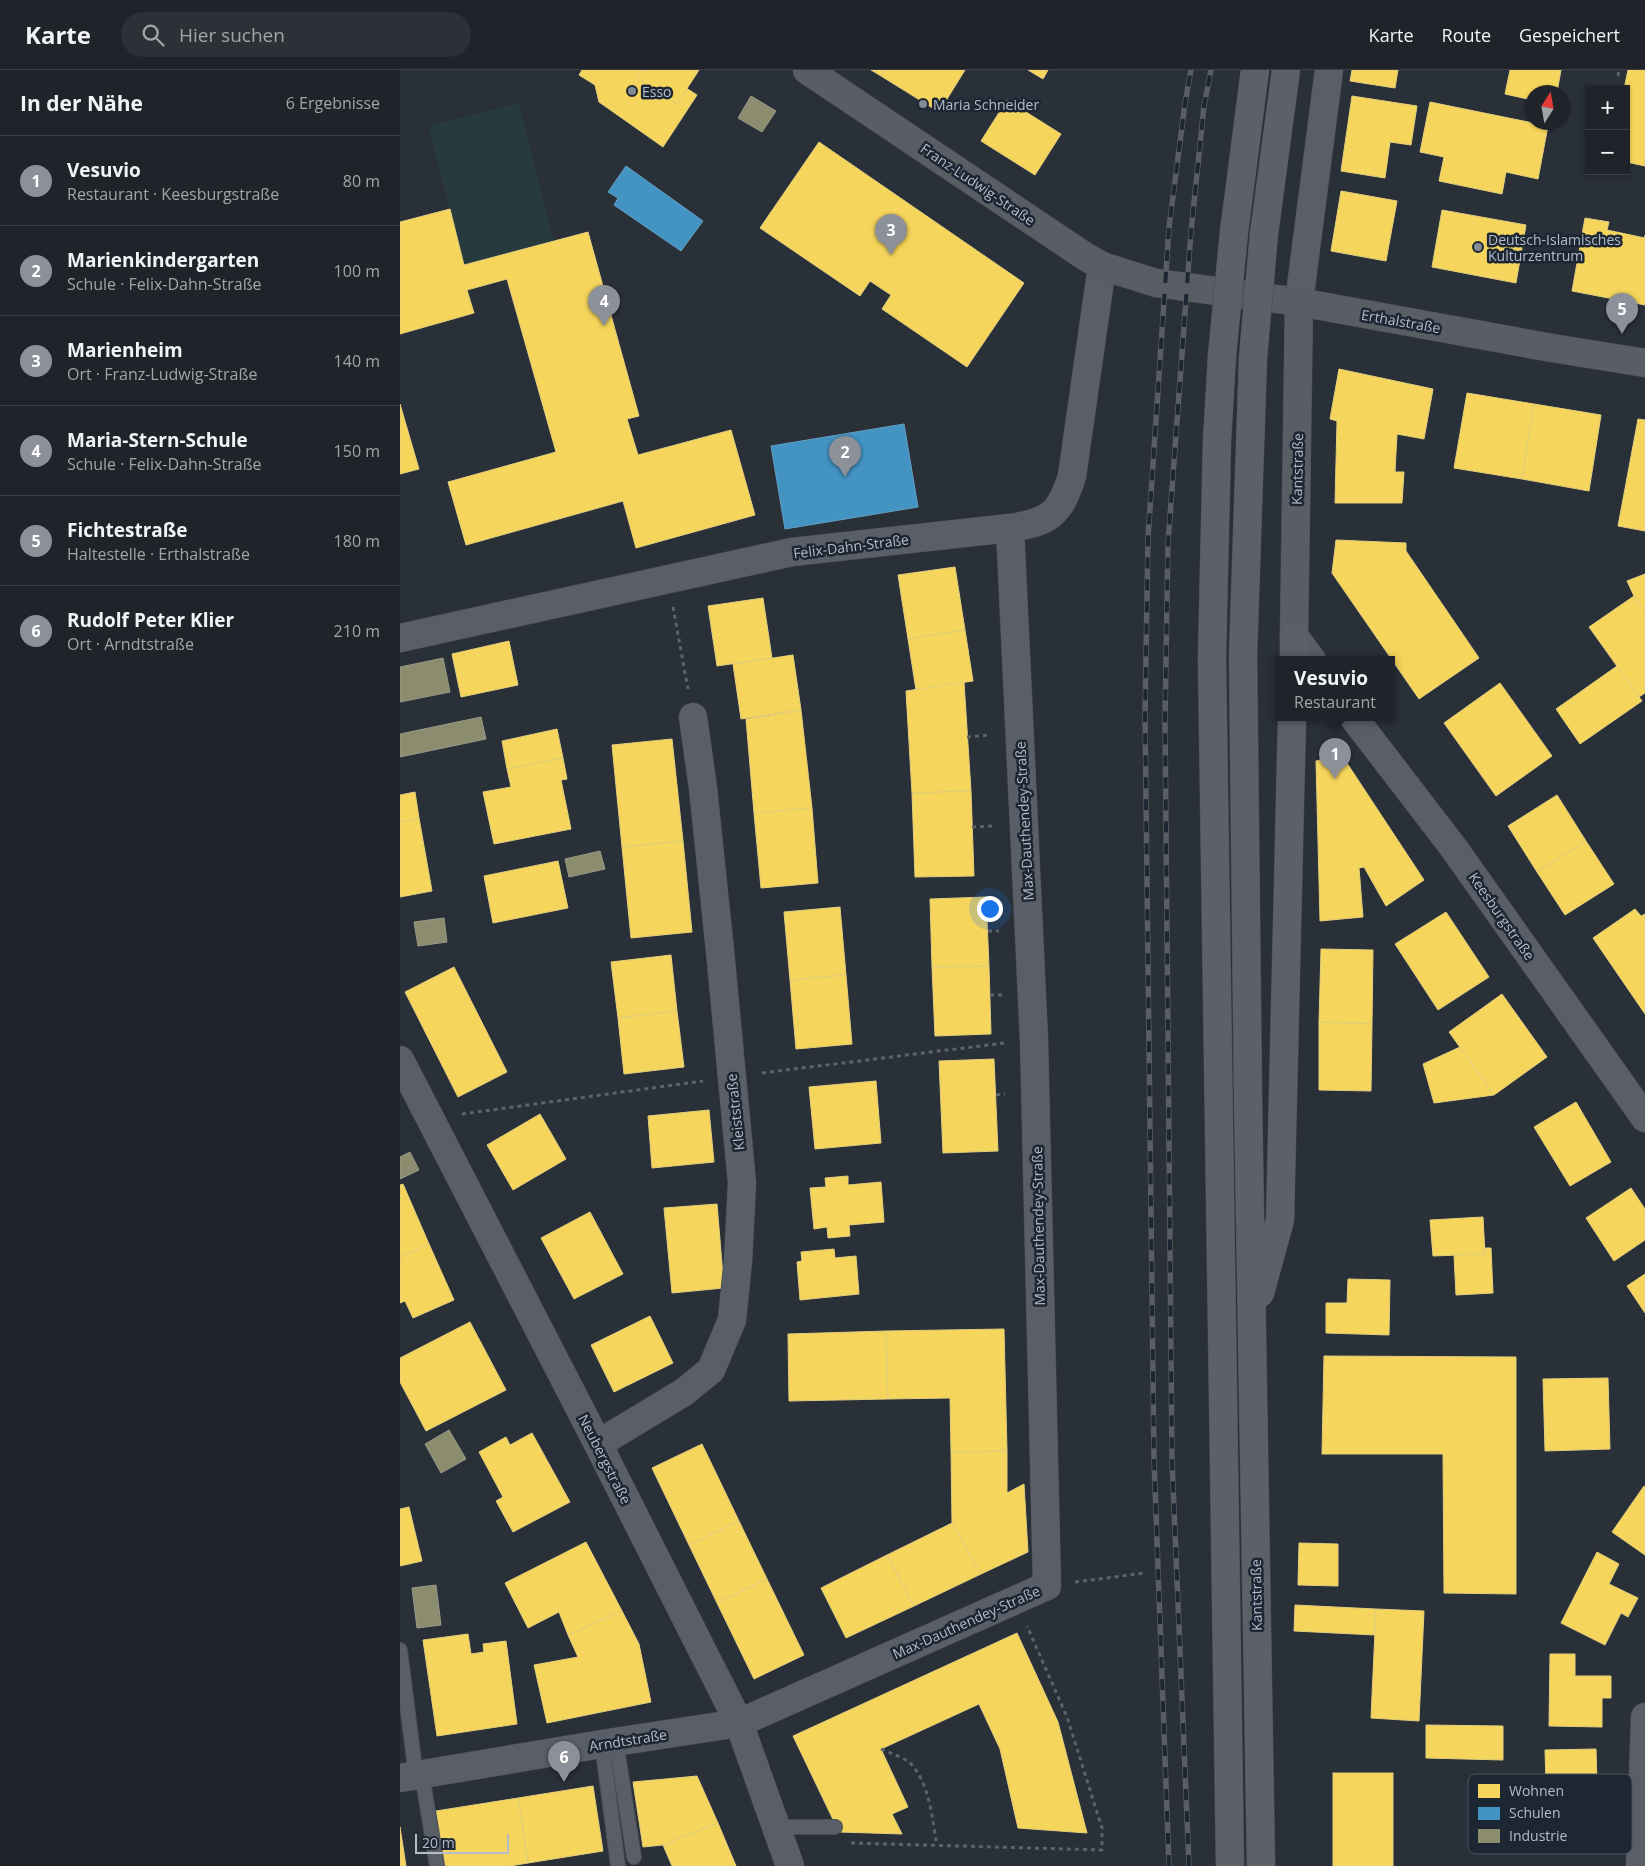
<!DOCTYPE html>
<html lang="de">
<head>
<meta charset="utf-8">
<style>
  :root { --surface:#20242a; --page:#2d3036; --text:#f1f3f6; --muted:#a2a4a8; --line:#3d4147; --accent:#8c9099 }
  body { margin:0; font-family:"Open Sans",sans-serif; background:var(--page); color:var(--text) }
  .controls { position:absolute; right:15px; top:15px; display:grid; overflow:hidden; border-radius:0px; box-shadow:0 1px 4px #0004 }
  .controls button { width:45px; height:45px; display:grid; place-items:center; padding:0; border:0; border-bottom:1px solid var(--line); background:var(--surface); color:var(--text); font:25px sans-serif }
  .compass { position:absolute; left:1125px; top:15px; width:45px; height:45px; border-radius:50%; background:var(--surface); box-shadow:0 1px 4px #0004; rotate:11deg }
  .scale { position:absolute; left:15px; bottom:12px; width:94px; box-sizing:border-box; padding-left:5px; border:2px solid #b4bcc9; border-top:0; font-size:14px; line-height:18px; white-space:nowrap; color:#b4bcc9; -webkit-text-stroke:4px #1d2633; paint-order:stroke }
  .you { position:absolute; left:589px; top:838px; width:18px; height:18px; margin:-12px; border:4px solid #fff; border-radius:50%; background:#1a73e8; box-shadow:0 0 0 8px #1a73e833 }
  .badge { display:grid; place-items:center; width:32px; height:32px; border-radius:50%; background:var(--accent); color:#fff; font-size:16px; font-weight:700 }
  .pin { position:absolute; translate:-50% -41px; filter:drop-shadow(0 1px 2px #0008) }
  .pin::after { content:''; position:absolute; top:26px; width:18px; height:15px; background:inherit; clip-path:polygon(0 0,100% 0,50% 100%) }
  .popup { position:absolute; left:875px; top:586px; width:120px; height:65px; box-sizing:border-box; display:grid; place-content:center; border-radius:0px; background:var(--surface); filter:drop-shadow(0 1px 4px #0005); font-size:16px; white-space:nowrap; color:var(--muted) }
  .popup b { font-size:19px; color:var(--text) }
  .popup::after { content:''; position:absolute; left:50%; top:100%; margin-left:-10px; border:10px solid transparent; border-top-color:var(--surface) }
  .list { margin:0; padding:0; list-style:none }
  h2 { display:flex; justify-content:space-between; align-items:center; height:65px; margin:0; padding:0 20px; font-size:21px }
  h2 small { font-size:16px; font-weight:400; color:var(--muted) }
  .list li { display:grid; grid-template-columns:32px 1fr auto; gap:15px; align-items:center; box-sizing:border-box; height:90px; padding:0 20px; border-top:1px solid var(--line) }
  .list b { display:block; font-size:19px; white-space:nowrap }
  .list p { margin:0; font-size:16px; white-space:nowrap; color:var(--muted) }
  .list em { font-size:16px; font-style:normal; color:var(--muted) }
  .icon { flex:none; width:28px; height:28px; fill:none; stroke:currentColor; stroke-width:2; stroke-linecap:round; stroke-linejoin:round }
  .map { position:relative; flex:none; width:1245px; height:1796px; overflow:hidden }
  header { display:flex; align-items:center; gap:30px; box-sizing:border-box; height:70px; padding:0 25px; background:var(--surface); border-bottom:1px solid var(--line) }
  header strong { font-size:24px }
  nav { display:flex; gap:28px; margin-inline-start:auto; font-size:18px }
  .search { width:350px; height:45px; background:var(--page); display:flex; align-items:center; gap:12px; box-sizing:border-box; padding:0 18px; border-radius:28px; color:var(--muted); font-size:19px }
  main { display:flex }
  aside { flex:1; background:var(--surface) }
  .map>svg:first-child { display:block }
  .green { fill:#273a3e }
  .homes { fill:#f6d55c; stroke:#e2ce7d }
  .schools { fill:#4393c3; stroke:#659fc5 }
  .industry { fill:#8c8c6e; stroke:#989a89 }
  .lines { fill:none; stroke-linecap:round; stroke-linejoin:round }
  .lane-casing { stroke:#484c53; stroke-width:16 }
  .street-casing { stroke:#484c53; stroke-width:29 }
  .secondary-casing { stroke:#484c53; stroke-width:29 }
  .primary-casing { stroke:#484c55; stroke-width:29 }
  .path { stroke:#5d636a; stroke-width:3; stroke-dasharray:4 4; stroke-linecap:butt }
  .lane { stroke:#5a5e66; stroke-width:14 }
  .street { stroke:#5a5e66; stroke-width:28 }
  .secondary { stroke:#595d64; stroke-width:28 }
  .primary { stroke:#5c6168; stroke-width:28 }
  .rail-casing { stroke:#595d64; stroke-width:5.5 }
  .rail { stroke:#1d2633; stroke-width:4; stroke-dasharray:11; stroke-linecap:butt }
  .primary-bridge-casing { stroke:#484c55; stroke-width:29; stroke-linecap:butt }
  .primary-bridge { stroke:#5c6168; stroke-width:28 }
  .poi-dot { fill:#848b96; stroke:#1d2633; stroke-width:2 }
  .labels { text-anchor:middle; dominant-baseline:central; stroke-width:5; stroke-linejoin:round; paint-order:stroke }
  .poi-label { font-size:14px; fill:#b4bcc9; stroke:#1d2633; text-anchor:start }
  .street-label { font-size:14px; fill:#b4bcc9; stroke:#1d2633 }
  .key { fill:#1d2633; stroke:#4a5360; stroke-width:1 }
  .key-label { font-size:14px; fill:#b4bcc9 }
</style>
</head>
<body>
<header>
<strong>Karte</strong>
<div class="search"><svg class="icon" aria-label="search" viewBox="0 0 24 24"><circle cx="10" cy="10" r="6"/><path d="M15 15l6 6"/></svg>Hier suchen</div>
<nav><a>Karte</a><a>Route</a><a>Gespeichert</a></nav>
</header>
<main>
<aside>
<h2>In der Nähe<small>6 Ergebnisse</small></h2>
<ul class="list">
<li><span class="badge">1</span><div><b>Vesuvio</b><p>Restaurant · Keesburgstraße</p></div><em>80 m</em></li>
<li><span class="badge">2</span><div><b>Marienkindergarten</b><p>Schule · Felix-Dahn-Straße</p></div><em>100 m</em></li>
<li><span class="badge">3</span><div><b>Marienheim</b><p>Ort · Franz-Ludwig-Straße</p></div><em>140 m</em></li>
<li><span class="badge">4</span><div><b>Maria-Stern-Schule</b><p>Schule · Felix-Dahn-Straße</p></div><em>150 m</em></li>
<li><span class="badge">5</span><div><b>Fichtestraße</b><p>Haltestelle · Erthalstraße</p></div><em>180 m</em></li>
<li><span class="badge">6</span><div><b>Rudolf Peter Klier</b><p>Ort · Arndtstraße</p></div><em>210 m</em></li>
</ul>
</aside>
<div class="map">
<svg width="1245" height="1796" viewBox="0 0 1245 1796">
  <rect width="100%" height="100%" fill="#2a3038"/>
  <!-- green -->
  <polygon class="green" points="119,33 154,172 64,195 29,56"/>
  <!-- homes -->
  <g class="homes">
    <polygon points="182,0 258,0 297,25 263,77 199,32 195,15 179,5"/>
    <polygon points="243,0 299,0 277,34 237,9"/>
    <polygon points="471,0 485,0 481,6"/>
    <polygon points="485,0 565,0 539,42 481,6"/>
    <polygon points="628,0 648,0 643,9"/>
    <polygon points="952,0 998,0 995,18 950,11"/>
    <polygon points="1110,0 1161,0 1157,22 1132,22 1132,30 1105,24"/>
    <polygon points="1228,0 1245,0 1245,96 1226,92 1226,19 1224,19"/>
    <polygon points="952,26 1017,36 1011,75 990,72 985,108 941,101"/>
    <polygon points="607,30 661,64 635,105 581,71"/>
    <polygon points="1030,32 1148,56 1138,109 1106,102 1102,124 1039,111 1044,87 1020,82"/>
    <polygon points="419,72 624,213 567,297 482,239 491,225 470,211 460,226 360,158"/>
    <polygon points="941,121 997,131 986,191 931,181"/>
    <polygon points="50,139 64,195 188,162 239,346 227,349 238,385 331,360 355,445 236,478 223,431 66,475 48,412 156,382 107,209 67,220 74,243 0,264 0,152"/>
    <polygon points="1042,140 1126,155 1116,213 1032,197"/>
    <polygon points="1185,148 1209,152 1207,160 1245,168 1245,165 1245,235 1172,221"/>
    <polygon points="939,299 1033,319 1024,369 997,364 995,402 1004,402 1002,433 935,433 937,351 930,349"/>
    <polygon points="1067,323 1134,334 1122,409 1054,398"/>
    <polygon points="0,334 19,399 0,404"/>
    <polygon points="1134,334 1201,345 1189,421 1122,409"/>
    <polygon points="1238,349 1245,350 1245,461 1218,456"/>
    <polygon points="936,470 1006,473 1006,481 1079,588 1019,629 932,503"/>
    <polygon points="555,497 565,560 508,569 498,505"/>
    <polygon points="1245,504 1245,541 1234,526 1227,511"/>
    <polygon points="1234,526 1245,541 1245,623 1239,627 1189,557"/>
    <polygon points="363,528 372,588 317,596 308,536"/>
    <polygon points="565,560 573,611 516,620 508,569"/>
    <polygon points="109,571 118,615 61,627 52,584"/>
    <polygon points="393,585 401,640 341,649 333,594"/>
    <polygon points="1217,596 1242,631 1180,674 1156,639"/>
    <polygon points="564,612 571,721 512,723 506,621"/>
    <polygon points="1100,613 1152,686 1096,726 1044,653"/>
    <polygon points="401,640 412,738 354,743 346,649"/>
    <polygon points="157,659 163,688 107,699 102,671"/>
    <polygon points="272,669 283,771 222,777 212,675"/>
    <polygon points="941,684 1024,810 986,836 964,797 959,798 963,847 920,851 916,691"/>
    <polygon points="163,688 167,709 161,710 171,759 94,774 83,722 111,717 107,699"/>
    <polygon points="571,721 574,806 515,807 512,723"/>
    <polygon points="15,722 19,748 0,752 0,725"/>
    <polygon points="1157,725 1186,771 1137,802 1108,756"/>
    <polygon points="412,738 418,813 361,818 354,743"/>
    <polygon points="19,748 32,821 0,827 0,752"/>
    <polygon points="283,771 292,862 231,868 222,777"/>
    <polygon points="1186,771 1214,814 1165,845 1137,802"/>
    <polygon points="158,791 168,838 93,853 84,806"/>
    <polygon points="586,827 589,896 532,897 530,829"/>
    <polygon points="440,837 446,905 390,910 384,842"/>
    <polygon points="1235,839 1241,846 1245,844 1245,944 1193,868"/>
    <polygon points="1046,842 1089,907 1038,940 995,874"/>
    <polygon points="921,879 973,880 972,954 919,952"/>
    <polygon points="271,885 277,941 218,948 211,892"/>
    <polygon points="589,896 591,964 535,966 532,897"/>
    <polygon points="54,897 107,1002 58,1027 5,922"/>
    <polygon points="446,905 452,974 396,979 390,910"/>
    <polygon points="1102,924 1147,987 1094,1025 1049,962"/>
    <polygon points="277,941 284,997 224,1004 218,948"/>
    <polygon points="919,952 972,954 971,1021 919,1020"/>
    <polygon points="1060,977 1094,1025 1034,1033 1023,994"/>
    <polygon points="594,989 598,1081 543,1083 539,991"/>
    <polygon points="476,1011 481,1073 415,1079 409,1017"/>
    <polygon points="1176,1032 1211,1092 1170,1116 1134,1057"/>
    <polygon points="309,1040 314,1092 252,1098 248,1046"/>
    <polygon points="140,1044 166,1089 113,1120 87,1075"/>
    <polygon points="448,1106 448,1115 481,1112 484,1152 449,1155 450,1166 428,1168 427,1157 414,1159 410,1118 426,1117 425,1108"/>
    <polygon points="3,1114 29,1174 0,1187 0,1115"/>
    <polygon points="1231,1118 1245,1139 1245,1170 1214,1191 1186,1148"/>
    <polygon points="317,1134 324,1218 272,1223 264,1138"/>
    <polygon points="190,1142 223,1204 174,1229 141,1168"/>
    <polygon points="1083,1147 1085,1184 1033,1186 1030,1150"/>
    <polygon points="29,1174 54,1230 13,1248 5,1231 0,1233 0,1187"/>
    <polygon points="1084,1178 1091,1178 1093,1223 1056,1225 1054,1185 1085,1184"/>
    <polygon points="434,1179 435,1188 456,1186 459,1224 400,1230 397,1192 402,1191 401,1182"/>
    <polygon points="1245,1204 1245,1243 1227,1216"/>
    <polygon points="948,1209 990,1210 989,1265 926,1263 926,1233 947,1233"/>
    <polygon points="250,1246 273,1293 214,1322 191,1275"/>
    <polygon points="70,1252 106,1320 26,1361 0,1312 0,1288"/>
    <polygon points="604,1259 607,1381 551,1382 550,1328 488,1329 486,1261"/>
    <polygon points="486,1261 488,1329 389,1331 388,1264"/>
    <polygon points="924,1286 1116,1287 1116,1524 1044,1523 1043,1384 922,1384"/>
    <polygon points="1208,1308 1210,1379 1145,1381 1143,1309"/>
    <polygon points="132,1363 170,1432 113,1462 96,1431 103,1427 79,1382 106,1367 110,1375"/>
    <polygon points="302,1374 339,1451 289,1475 252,1398"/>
    <polygon points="607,1381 607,1423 624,1414 628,1482 581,1504 552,1453 551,1382"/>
    <polygon points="1244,1416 1245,1417 1245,1485 1212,1462"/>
    <polygon points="9,1437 22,1491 0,1496 0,1439"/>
    <polygon points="339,1451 367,1509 317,1533 289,1475"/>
    <polygon points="552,1453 581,1504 514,1536 487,1485"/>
    <polygon points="186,1472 222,1541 168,1565 159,1542 128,1558 105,1513"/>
    <polygon points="899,1473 938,1474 938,1516 898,1515"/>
    <polygon points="1197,1482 1219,1494 1209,1514 1238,1528 1228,1547 1221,1543 1205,1575 1161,1553"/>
    <polygon points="487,1485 514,1536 446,1568 421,1518"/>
    <polygon points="367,1509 404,1585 354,1609 317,1533"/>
    <polygon points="895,1535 976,1539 975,1565 894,1561"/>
    <polygon points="976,1539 1024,1541 1019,1651 971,1648"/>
    <polygon points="222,1541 239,1574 251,1632 147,1653 134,1595 178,1587 168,1565"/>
    <polygon points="617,1563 658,1652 687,1763 618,1758 600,1679 579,1634 481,1679 508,1737 492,1744 502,1764 439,1762 393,1666"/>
    <polygon points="68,1564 71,1584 84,1582 83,1574 106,1571 117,1654 37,1666 23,1570"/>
    <polygon points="1150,1584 1175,1584 1175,1606 1211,1606 1211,1628 1202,1628 1202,1657 1149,1656"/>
    <polygon points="1026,1655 1103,1656 1103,1690 1026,1688"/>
    <polygon points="1196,1679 1198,1744 1147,1745 1145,1680"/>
    <rect x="933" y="1703" width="60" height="93"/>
    <polygon points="297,1706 318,1753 263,1775 243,1777 233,1712"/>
    <polygon points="193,1716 203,1781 128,1793 118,1728"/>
    <polygon points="118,1728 128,1793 110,1796 45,1796 36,1741"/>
    <polygon points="1198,1744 1199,1778 1176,1778 1175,1745"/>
    <polygon points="318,1753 336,1796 272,1796 263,1775"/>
    <polygon points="0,1757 6,1796 0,1796"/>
  </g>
  <!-- schools -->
  <g class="schools">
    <polygon points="226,96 303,151 281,181 214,135 218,128 208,122"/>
    <polygon points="504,354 518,437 385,459 371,376"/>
  </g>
  <!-- industry -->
  <g class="industry">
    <polygon points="351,26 376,41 362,62 338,48"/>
    <polygon points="43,588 50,622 0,632 0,597"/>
    <polygon points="81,647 86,669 0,687 0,664"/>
    <polygon points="200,781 205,799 169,807 165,789"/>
    <polygon points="44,848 47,872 18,876 14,852"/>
    <polygon points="10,1082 19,1100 0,1109 0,1087"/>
    <polygon points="49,1360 66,1389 41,1403 25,1374"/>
    <polygon points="36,1515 41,1555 17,1558 12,1518"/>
  </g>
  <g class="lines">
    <defs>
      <g id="lane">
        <polyline points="0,1580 16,1706"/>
        <polyline points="216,1672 234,1787"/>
        <polyline points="202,1674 218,1796"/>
        <polyline points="22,1705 37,1796"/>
        <polyline points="376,1757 435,1757"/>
      </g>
      <g id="street">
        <polyline points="899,232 929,0"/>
        <polyline points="894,566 912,590"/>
        <path d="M0,568L392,482L610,458C650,452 660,444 672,406L702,196"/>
        <polyline points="954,648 1053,777 1245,1048"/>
        <polyline points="0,990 198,1374 339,1653 390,1796"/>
        <polyline points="198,1374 284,1322 311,1300 332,1250 338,1191 342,1113 320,881 303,718 293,647"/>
        <polyline points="0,1708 202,1674 339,1653 647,1516 634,970 610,458"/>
        <polyline points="1240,1796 1245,1647"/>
      </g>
      <g id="secondary">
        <polyline points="407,0 686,187 702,196 756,213 899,232 1152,278 1245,293"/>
        <polyline points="894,566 899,232"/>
      </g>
      <g id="primary">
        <polyline points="834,162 855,0"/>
        <polyline points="864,164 886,0"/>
        <polyline points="822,286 817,371 812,588 830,1796"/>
        <polyline points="853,288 843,586 848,1027 861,1796"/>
        <polyline points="894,590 894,566"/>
        <polyline points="860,1223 880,1150 892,648"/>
      </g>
    </defs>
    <!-- lane casing -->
    <use href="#lane" class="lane-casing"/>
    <!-- street casing -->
    <use href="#street" class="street-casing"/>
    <!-- secondary casing -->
    <use href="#secondary" class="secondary-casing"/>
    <!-- primary casing -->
    <use href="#primary" class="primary-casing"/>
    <!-- path -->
    <g class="path">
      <polyline points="1218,6 1219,0"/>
      <polyline points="273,537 288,619"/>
      <polyline points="567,667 589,665"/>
      <polyline points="572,757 594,756"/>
      <polyline points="588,861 599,861"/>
      <polyline points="590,925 602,925"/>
      <polyline points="362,1003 604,973"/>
      <polyline points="596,1025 605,1024"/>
      <polyline points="62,1044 303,1011"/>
      <polyline points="675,1512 745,1503"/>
      <path d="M481,1679C490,1683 503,1687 510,1693C530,1713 532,1749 537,1775"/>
      <polyline points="451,1773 702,1780 702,1758 667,1647 627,1556"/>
    </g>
    <!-- lane -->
    <use href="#lane" class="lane"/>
    <!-- street -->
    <use href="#street" class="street"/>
    <!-- secondary -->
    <use href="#secondary" class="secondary"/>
    <!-- primary -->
    <use href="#primary" class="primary"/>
    <defs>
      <g id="rail">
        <polyline points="769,1796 754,1389 745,646 748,468 769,158 785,33 791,0"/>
        <polyline points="789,1796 772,1390 765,650 768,473 791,162 804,36 811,0"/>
      </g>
    </defs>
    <!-- rail casing -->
    <use href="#rail" class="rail-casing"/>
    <!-- rail -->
    <use href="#rail" class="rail"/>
    <defs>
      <g id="primary-bridge">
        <polyline points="822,286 834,162"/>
        <polyline points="853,288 864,164"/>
      </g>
    </defs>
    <!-- primary-bridge casing -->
    <use href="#primary-bridge" class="primary-bridge-casing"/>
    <!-- primary-bridge -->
    <use href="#primary-bridge" class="primary-bridge"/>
  </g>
  <!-- markers -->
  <g class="poi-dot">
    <circle cx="232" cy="21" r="5"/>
    <circle cx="523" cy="34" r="5"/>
    <circle cx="1078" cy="177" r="5"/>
  </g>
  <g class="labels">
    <!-- poi labels -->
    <g class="poi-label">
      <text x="242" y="21">Esso</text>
      <text x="533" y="34">Maria Schneider</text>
      <text x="1088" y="169">Deutsch-Islamisches<tspan x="1088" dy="16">Kulturzentrum</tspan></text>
    </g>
    <!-- street labels -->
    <g class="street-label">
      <text transform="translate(578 114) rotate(34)">Franz-Ludwig-Straße</text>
      <text transform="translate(1001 251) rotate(10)">Erthalstraße</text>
      <text transform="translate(897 399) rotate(-89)">Kantstraße</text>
      <text transform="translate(451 476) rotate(-7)">Felix-Dahn-Straße</text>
      <text transform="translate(624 751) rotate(-93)">Max-Dauthendey-Straße</text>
      <text transform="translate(1102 846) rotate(55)">Keesburgstraße</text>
      <text transform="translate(335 1042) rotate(-96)">Kleiststraße</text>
      <text transform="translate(638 1156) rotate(-91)">Max-Dauthendey-Straße</text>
      <text transform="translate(205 1389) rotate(63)">Neubergstraße</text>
      <text transform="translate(856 1525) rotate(-91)">Kantstraße</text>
      <text transform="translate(566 1552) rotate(-24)">Max-Dauthendey-Straße</text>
      <text transform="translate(228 1670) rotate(-9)">Arndtstraße</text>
    </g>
  </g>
  <!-- legend -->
  <rect x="1068" y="1704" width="164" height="80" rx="8" class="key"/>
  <rect x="1078" y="1714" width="22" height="14" fill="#f6d55c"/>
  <rect x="1078" y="1737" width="22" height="13" fill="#4393c3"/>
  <rect x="1078" y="1759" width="22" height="14" fill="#8c8c6e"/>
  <g class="key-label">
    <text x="1109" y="1726">Wohnen</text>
    <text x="1109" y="1748">Schulen</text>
    <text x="1109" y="1771">Industrie</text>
  </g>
</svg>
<div class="controls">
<button>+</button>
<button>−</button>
</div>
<svg class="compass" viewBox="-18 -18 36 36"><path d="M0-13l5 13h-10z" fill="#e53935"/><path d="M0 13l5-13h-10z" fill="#a2a4a8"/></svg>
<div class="scale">20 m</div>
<div class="you"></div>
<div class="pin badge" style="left:935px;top:709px">1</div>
<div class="popup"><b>Vesuvio</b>Restaurant</div>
<div class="pin badge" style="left:445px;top:407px">2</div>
<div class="pin badge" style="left:491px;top:185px">3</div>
<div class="pin badge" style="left:204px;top:256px">4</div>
<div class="pin badge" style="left:1222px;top:264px">5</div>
<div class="pin badge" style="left:164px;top:1712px">6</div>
</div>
</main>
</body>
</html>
